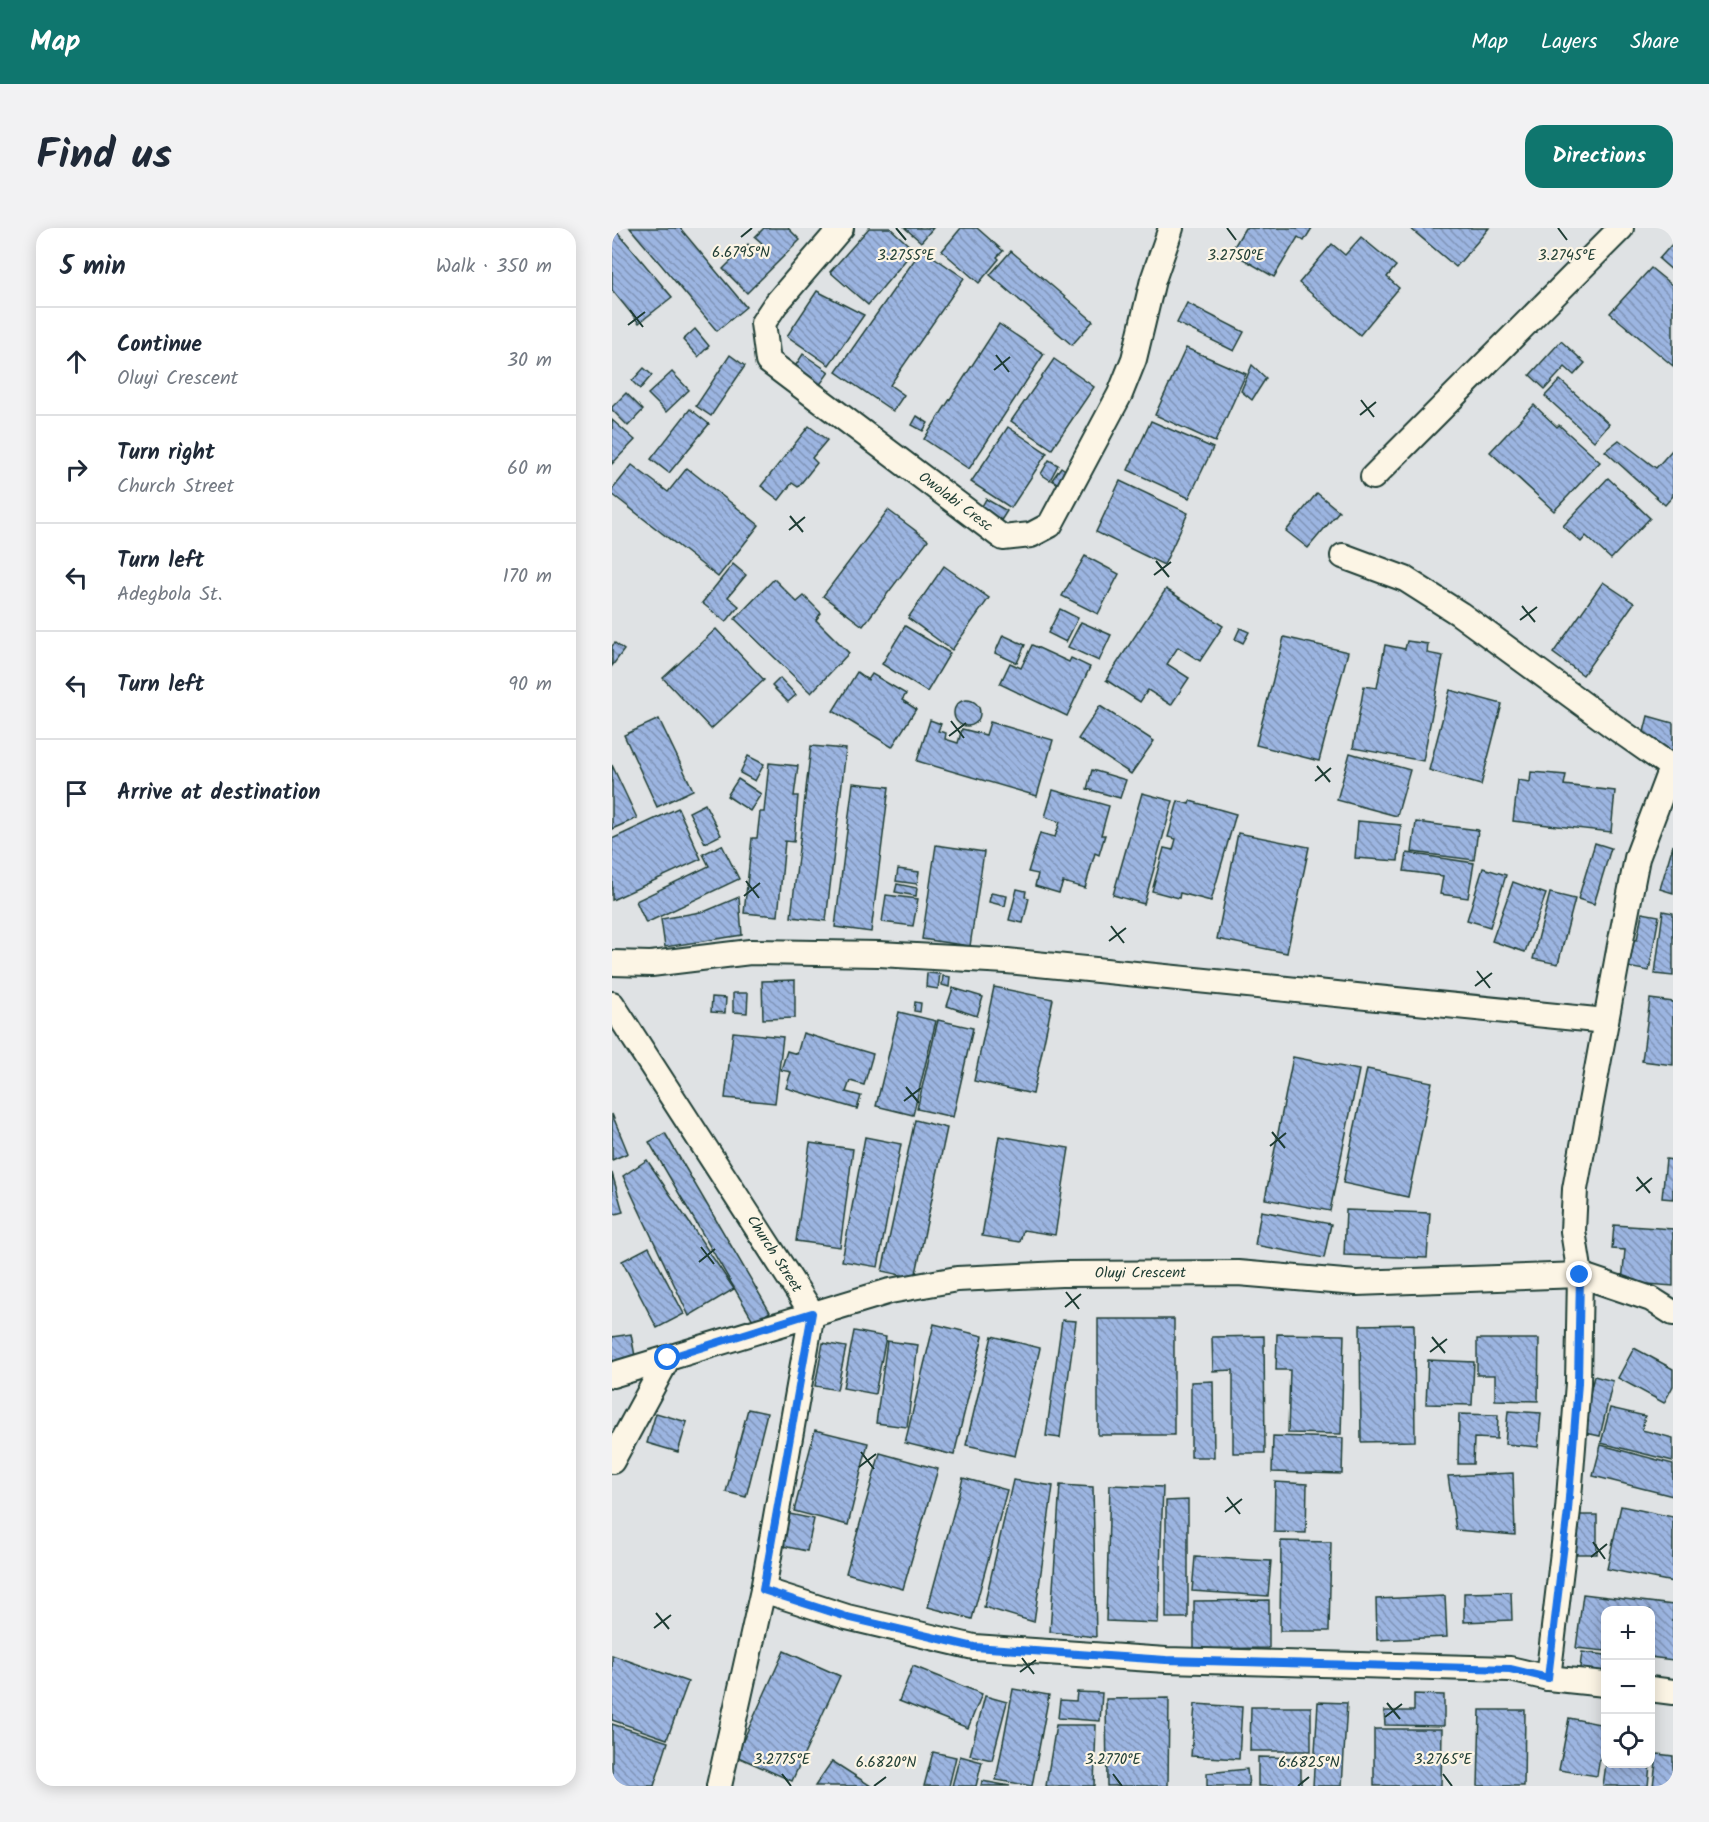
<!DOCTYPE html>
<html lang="en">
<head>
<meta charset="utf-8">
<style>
  :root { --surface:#fff; --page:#f2f2f3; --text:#1f2937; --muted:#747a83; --line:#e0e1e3; --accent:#0f766e }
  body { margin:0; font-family:Kalam,sans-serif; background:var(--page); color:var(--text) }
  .controls { position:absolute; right:18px; bottom:18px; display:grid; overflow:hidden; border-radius:12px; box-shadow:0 3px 15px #0003 }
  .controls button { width:54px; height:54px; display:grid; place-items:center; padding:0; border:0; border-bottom:2px solid var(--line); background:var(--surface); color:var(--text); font:30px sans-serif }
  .stop { position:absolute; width:18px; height:18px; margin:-14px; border:4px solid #1a73e8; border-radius:50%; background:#fff }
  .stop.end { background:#1a73e8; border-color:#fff; box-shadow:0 2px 6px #0008 }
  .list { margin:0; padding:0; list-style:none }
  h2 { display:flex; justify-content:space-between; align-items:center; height:78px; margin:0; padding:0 24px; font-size:26px }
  h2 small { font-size:20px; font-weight:400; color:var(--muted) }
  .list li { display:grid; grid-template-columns:39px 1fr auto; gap:18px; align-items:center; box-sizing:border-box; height:108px; padding:0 24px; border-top:2px solid var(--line) }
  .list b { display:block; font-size:22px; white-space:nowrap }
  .list p { margin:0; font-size:20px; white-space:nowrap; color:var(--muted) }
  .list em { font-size:20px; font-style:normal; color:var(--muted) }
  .icon { flex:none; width:33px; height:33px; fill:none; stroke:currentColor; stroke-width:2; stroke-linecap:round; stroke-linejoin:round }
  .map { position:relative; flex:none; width:1061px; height:1558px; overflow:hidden; border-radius:18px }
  header { display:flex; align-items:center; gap:36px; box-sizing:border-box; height:84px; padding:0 30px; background:var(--accent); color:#fff }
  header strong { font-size:28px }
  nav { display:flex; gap:33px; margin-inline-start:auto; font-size:21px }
  .intro { display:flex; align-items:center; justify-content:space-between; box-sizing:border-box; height:144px; padding:0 36px }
  h1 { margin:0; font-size:42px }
  .button { padding:15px 27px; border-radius:18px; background:var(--accent); color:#fff; font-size:21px; font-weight:700 }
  main { display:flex; gap:36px; padding:0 36px }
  aside { flex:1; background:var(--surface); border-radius:18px; box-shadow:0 3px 15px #0003 }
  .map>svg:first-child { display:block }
  .building { fill:url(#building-back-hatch); stroke:#1f3d34; stroke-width:1.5 }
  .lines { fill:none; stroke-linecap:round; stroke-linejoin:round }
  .minor-casing { stroke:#1f3d34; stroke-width:28 }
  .minor { stroke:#fcf5e5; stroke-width:24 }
  .route { stroke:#1a73e8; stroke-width:8 }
  .ticks { fill:none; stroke:#1f3d34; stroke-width:2 }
  .labels { text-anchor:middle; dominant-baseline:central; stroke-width:4.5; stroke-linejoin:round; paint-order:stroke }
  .street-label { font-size:15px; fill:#1f3d34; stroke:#fcf5e5 }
  .ticks-label { font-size:15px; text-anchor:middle; fill:#1f3d34; stroke:#fcf5e5; stroke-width:4.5; stroke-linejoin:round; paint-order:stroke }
</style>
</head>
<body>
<header>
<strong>Map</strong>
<nav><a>Map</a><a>Layers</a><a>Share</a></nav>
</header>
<div class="intro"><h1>Find us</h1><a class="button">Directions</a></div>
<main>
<aside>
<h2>5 min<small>Walk · 350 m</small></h2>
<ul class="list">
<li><svg class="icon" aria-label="ahead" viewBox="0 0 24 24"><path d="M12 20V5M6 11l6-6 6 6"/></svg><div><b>Continue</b><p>Oluyi Crescent</p></div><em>30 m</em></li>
<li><svg class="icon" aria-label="right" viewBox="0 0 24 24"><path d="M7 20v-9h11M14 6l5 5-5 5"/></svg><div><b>Turn right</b><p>Church Street</p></div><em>60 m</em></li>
<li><svg class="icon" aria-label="left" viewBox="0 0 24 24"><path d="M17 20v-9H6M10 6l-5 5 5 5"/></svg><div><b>Turn left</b><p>Adegbola St.</p></div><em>170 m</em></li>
<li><svg class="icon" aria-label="left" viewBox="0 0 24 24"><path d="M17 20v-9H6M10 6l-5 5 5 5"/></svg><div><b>Turn left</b></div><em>90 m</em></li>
<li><svg class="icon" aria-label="arrive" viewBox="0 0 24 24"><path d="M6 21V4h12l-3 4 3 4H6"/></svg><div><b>Arrive at destination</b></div></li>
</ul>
</aside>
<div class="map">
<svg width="1061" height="1558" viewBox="0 0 1061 1558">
  <defs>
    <pattern id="building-back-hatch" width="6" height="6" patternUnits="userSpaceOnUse" patternTransform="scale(1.5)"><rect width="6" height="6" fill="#9cb5e1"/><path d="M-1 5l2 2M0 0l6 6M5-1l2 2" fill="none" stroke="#7f94b7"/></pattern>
  </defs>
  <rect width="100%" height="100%" fill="#dfe2e4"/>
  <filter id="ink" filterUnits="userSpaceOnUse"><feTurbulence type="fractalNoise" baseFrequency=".0167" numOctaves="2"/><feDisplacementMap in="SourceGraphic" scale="12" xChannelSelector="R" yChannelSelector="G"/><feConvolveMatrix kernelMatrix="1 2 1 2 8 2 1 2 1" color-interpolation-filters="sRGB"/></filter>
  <g filter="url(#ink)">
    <!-- building -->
    <g class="building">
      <polygon points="0,0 2,0 60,69 27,95 0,62"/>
      <polygon points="18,0 68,0 134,79 105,103"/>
      <polygon points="152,0 176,0 188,12 135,65 111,41 136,16 142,23 150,15 143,9"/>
      <polygon points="257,0 278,0 302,22 256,77 218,44"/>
      <polygon points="293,0 321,0 309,14"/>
      <polygon points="349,0 365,0 391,23 385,29 387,31 367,55 330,23"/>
      <polygon points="633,0 700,0 692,13 686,9 662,49 619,24"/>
      <polygon points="798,0 877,0 844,39"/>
      <polygon points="749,9 784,38 775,49 787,60 748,107 687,55 720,16 733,27"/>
      <polygon points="1061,15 1061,43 1047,31"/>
      <polygon points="310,21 352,50 278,157 292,167 281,183 224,144"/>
      <polygon points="399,23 481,93 460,117 378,47"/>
      <polygon points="1039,40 1061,58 1061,138 998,85"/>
      <polygon points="205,63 252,87 217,137 175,108"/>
      <polygon points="575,75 632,104 622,123 565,95"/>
      <polygon points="387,96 432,126 357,241 312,211"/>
      <polygon points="83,101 97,118 86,129 71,112"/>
      <polygon points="949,113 973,135 962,147 953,139 933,161 918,147"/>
      <polygon points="574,120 634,146 603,214 543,187"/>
      <polygon points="191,126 217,144 207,158 182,140"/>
      <polygon points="118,127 133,138 99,188 84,178"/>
      <polygon points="442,131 482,159 440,221 399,193"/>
      <polygon points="640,137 654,150 640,172 629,163"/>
      <polygon points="32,140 40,147 28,161 20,153"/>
      <polygon points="60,144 77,162 54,184 36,166"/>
      <polygon points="948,152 997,196 982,213 933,168"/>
      <polygon points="14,165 31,182 16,198 0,182 0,179"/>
      <polygon points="922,177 945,199 947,197 988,234 942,283 878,224"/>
      <polygon points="78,181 97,196 57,245 39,231"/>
      <polygon points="305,188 316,195 311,203 300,197"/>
      <polygon points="0,192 23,212 0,236"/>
      <polygon points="539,193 601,220 577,270 516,242"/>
      <polygon points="197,198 215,212 200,230 205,235 186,259 180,255 167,272 149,258"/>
      <polygon points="396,199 435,225 399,280 359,254"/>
      <polygon points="1007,212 1044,240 1061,221 1061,268 1053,277 993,223"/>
      <polygon points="437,232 446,237 438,252 429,246"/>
      <polygon points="20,237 56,264 75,240 147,297 106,349 0,266 0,262"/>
      <polygon points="449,239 456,244 448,257 440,252"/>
      <polygon points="996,250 1038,290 999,331 974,308 969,314 951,298"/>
      <polygon points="508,253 576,285 552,337 484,304"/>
      <polygon points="705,265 727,283 696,320 674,303"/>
      <polygon points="374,271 395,283 388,294 368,282"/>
      <polygon points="276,282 316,312 251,398 211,368"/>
      <polygon points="473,328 507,346 486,386 450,368"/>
      <polygon points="121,336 134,347 116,369 127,378 114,394 90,375"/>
      <polygon points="332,338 377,370 340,422 296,390"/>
      <polygon points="162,351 185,374 192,368 209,385 204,392 237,425 199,465 123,391"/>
      <polygon points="991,354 1022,375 971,447 941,425"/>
      <polygon points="554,361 611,398 588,433 566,419 555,436 577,450 559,477 536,462 528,474 494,452"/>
      <polygon points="448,381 466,390 454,414 436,405"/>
      <polygon points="469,394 499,407 487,433 456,419"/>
      <polygon points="293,398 338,425 315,464 270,436"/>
      <polygon points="628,400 637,404 631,415 623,411"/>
      <polygon points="104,401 152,452 99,501 51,450"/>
      <polygon points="391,407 413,417 405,435 383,425"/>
      <polygon points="672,409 736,424 707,533 644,517"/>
      <polygon points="795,413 816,416 815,425 831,428 811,533 741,520 752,458 765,460 773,417 793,421"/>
      <polygon points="3,415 12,422 0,438 0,418"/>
      <polygon points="420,417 457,434 459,430 478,439 455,488 388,456 398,435 409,440"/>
      <polygon points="245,444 256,452 260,446 294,466 290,472 304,481 280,519 221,483"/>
      <polygon points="168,450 184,467 176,474 160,458"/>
      <polygon points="838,462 890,476 869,557 817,542"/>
      <circle cx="355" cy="485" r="13"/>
      <polygon points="488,478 542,513 519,546 466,511"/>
      <polygon points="1036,488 1061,495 1061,524 1029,516"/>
      <polygon points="47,491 81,562 45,579 12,507"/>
      <polygon points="318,492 329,496 326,503 334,505 333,511 346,515 350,501 374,507 378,494 441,512 425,568 305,533"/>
      <polygon points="199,518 234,521 214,693 179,689"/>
      <polygon points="738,525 798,542 785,588 725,572"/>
      <polygon points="136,528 152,536 143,553 128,545"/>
      <polygon points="157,535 186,538 182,568 186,568 182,614 173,613 166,688 132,685 140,610 145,610 148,584 152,584"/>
      <polygon points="0,537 25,590 0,601"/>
      <polygon points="480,542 514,552 508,570 475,561"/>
      <polygon points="919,544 954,547 952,557 1003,563 999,604 901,593 906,552 918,554"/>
      <polygon points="126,551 149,566 138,583 115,568"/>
      <polygon points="241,555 277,559 259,704 223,699"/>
      <polygon points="441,562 497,578 489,607 493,607 487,627 483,625 473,660 451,654 447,665 423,658 426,646 416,644 428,605 443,609 448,594 433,589"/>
      <polygon points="530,565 561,573 532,676 501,667"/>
      <polygon points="566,573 577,576 578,573 624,586 599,673 568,665 567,670 540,663 552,620 561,622 564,611 556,609"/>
      <polygon points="93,576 109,607 93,615 77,584"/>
      <polygon points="66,580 89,631 0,672 0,611"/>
      <polygon points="746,593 789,597 786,633 743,630"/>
      <polygon points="804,594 866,602 862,632 800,624"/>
      <polygon points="626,605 697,619 675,725 605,711"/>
      <polygon points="983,615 999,620 982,676 966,671"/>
      <polygon points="110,617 127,651 34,695 24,673 97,638 91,626"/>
      <polygon points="324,617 372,624 358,718 310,711"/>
      <polygon points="1061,617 1061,665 1048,661"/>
      <polygon points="795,625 862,635 856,670 828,666 831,648 792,643"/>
      <polygon points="871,640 894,647 878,699 855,692"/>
      <polygon points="286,641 307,644 305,656 284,653"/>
      <polygon points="901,654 934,666 913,724 880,713"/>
      <polygon points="285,656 305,660 304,668 283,664"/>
      <polygon points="405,661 414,663 413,669 417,670 411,695 397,692"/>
      <polygon points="379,665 395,668 393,678 377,674"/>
      <polygon points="938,665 963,671 946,736 921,731"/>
      <polygon points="274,667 306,671 301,698 270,694"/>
      <polygon points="127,669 130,707 53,719 49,691 94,683"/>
      <polygon points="1051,683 1061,685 1061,748 1043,746"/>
      <polygon points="1030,685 1047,688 1037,743 1010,738 1015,711 1025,712"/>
      <polygon points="315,745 328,746 326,761 314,759"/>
      <polygon points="331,748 338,749 337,759 330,757"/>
      <polygon points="183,752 183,790 151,791 150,753"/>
      <polygon points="382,759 441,771 421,866 362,853"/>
      <polygon points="341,760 371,769 365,788 335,778"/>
      <polygon points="121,765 136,765 135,785 121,784"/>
      <polygon points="100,769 114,770 113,785 99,784"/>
      <polygon points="1038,771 1061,774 1061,837 1030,833"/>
      <polygon points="303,774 309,775 308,784 302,783"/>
      <polygon points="287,784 324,793 301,887 264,878"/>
      <polygon points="326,792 361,800 341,889 305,881"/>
      <polygon points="121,804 171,809 163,875 113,870"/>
      <polygon points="191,805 261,826 252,857 238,853 234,864 249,868 245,881 174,860 179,844 169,842 175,823 185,826"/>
      <polygon points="681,829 747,842 718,983 653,971"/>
      <polygon points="755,841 820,854 796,969 731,955"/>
      <polygon points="0,886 16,925 0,932"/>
      <polygon points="303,892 335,900 303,1050 270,1043"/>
      <polygon points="53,905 158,1084 142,1094 37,914"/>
      <polygon points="387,908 457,920 443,1007 411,1002 408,1014 370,1008"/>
      <polygon points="253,909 289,916 266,1039 230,1033"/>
      <polygon points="198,915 241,921 228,1019 184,1013"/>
      <polygon points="1054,931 1061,932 1061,971 1050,970"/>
      <polygon points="35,932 122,1061 77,1088 11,948"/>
      <polygon points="0,945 11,984 0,987"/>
      <polygon points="734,982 818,985 815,1030 732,1027"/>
      <polygon points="649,983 719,996 712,1030 643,1017"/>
      <polygon points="1002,997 1061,1001 1061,1058 1010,1054 1013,1022 1000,1021"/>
      <polygon points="37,1019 72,1086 45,1100 10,1033"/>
      <rect x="486" y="1091" width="76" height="116"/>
      <polygon points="450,1092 464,1093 448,1210 434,1208"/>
      <polygon points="322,1096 371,1108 342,1227 293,1215"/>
      <polygon points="802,1096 803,1213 749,1214 748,1097"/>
      <polygon points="242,1103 274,1109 263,1166 231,1160"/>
      <polygon points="19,1106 24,1134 0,1139 0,1109"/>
      <polygon points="665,1106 732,1107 729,1206 676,1205 678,1142 664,1142"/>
      <polygon points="380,1108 428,1120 403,1228 354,1217"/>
      <polygon points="652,1108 653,1225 621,1225 621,1142 601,1143 600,1109"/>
      <polygon points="865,1111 927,1111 926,1173 883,1172 883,1147 865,1147"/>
      <polygon points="275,1113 306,1117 295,1199 264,1195"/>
      <polygon points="211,1115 234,1119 225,1162 203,1158"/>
      <polygon points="1022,1120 1061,1141 1061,1158 1052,1175 1006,1150"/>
      <polygon points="816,1132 862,1134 860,1177 814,1176"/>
      <polygon points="982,1148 1001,1153 988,1208 969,1204"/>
      <polygon points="601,1153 602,1229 579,1229 579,1154"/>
      <polygon points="998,1180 1033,1188 1030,1202 1061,1210 1061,1233 989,1215"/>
      <polygon points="136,1181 155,1185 134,1269 114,1264"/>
      <polygon points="896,1183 929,1185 926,1219 893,1216"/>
      <polygon points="44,1185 75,1194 66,1224 35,1215"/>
      <polygon points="847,1186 886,1187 885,1211 862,1210 861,1236 846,1236"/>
      <polygon points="203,1202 256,1215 236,1297 182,1283"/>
      <polygon points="661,1208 731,1210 730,1246 660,1244"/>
      <polygon points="989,1217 1061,1236 1061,1268 981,1248"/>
      <polygon points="268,1225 326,1241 291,1361 234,1345"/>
      <polygon points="901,1245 903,1307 844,1302 836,1248"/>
      <polygon points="351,1250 395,1262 360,1391 316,1379"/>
      <polygon points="401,1252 441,1258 422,1394 372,1379"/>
      <polygon points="663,1254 695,1256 694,1305 662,1304"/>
      <polygon points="448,1257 481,1259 484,1409 438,1404"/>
      <polygon points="498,1257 551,1259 546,1395 494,1393"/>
      <polygon points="576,1272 576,1390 554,1390 554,1273"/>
      <polygon points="1009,1278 1061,1289 1061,1354 995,1341"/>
      <polygon points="168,1284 202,1291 195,1323 161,1316"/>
      <rect x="964" y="1287" width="21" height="39"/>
      <polygon points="669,1313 719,1314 717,1403 668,1403"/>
      <polygon points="583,1329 659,1333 656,1368 580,1363"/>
      <polygon points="899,1364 900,1392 852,1394 852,1365"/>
      <polygon points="971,1366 1061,1377 1061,1432 1038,1429 1038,1382 993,1382 993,1423 964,1420"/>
      <polygon points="833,1368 835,1409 765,1412 764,1371"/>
      <polygon points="657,1372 657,1420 582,1421 582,1373"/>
      <polygon points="172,1423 228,1448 180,1553 124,1528"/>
      <polygon points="970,1424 993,1427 993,1451 967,1447"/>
      <polygon points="0,1427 76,1454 55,1511 0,1492"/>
      <polygon points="301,1438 370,1466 356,1500 287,1473"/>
      <polygon points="401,1461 437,1467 420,1558 384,1552"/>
      <polygon points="465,1464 490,1465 488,1493 446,1490 448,1472 464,1473"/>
      <polygon points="802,1466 832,1467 832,1498 773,1497 772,1483 802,1483"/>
      <polygon points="373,1468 395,1474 380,1532 358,1527"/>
      <polygon points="557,1470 556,1558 495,1558 494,1471"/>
      <polygon points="706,1474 735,1475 730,1558 701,1558"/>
      <polygon points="583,1476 630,1479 627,1531 579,1528"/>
      <polygon points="639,1479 699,1479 699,1523 638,1523"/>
      <polygon points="868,1482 913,1482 912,1558 866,1558"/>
      <polygon points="957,1490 993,1497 985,1548 947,1542"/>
      <polygon points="0,1496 56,1514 42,1558 0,1558"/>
      <polygon points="444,1497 484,1497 482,1558 434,1558"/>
      <polygon points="762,1501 830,1501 829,1558 762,1558"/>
      <polygon points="321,1524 344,1529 337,1558 312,1558"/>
      <polygon points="1045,1526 1061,1528 1061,1558 1041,1558"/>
      <polygon points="348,1528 370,1534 364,1558 340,1558"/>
      <polygon points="646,1529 689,1530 689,1558 646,1558"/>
      <polygon points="220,1533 259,1558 203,1558"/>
      <polygon points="994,1536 1038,1536 1036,1558 991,1558"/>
      <polygon points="635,1541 637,1558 595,1558 595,1545"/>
      <polygon points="370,1553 398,1558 369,1558"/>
    </g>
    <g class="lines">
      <defs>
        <g id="minor">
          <path id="s1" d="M229,0L163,77L151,95L156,133L391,310L419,307L438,297L508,166L522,131L541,52L559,0"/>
          <polyline points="761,249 1009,0"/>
          <polyline points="731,328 793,351 848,386 1001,498 1061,540"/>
          <polyline points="0,735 39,736 138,724 267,726 395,733 994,793"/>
          <path id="s2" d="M0,776L200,1085L151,1362L107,1558"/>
          <path id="s3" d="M0,1147L278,1063L345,1051L449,1046L626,1045L744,1055L968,1047L1039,1071L1061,1085"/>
          <polyline points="0,1233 56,1130"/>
          <polyline points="151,1362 235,1389 362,1419 554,1432 898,1441 936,1450 993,1456"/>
          <polyline points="936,1450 956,1282 966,1155 968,1047 961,1003 963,961 1008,717 1025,630 1059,540"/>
          <polyline points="1038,1461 1061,1464"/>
        </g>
      </defs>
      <!-- minor casing -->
      <use href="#minor" class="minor-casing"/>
      <!-- minor -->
      <use href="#minor" class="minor"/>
    </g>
  </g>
  <g class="lines" filter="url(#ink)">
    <!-- route -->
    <polyline class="route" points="56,1130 200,1085 151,1362 235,1389 362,1419 554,1432 898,1441 936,1450 956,1282 966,1155 968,1047"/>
  </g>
  <!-- ticks -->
  <path class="ticks" d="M284,0L294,12M615,0L624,12M946,0L955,12M129,9L140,0M18,82L31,99M16,97L33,84M384,127L397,144M382,142L398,129M749,172L762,189M748,187L764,174M178,288L191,304M177,302L193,289M544,333L557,349M542,347L559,334M910,378L923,394M908,392L925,379M339,493L352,510M337,508L354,495M705,538L718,554M703,553L719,540M134,653L147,670M132,668L148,655M499,698L512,715M497,713L514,700M865,743L878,760M863,758L880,745M294,859L307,875M292,873L309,860M660,904L673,920M658,918L674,905M1025,949L1038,965M1024,963L1040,950M89,1019L102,1036M87,1034L103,1021M454,1064L467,1081M453,1079L469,1066M820,1109L833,1125M818,1124L835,1111M249,1224L262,1241M247,1239L264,1226M615,1269L628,1286M613,1284L630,1271M981,1314L993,1331M979,1329L995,1316M44,1385L57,1401M42,1400L59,1387M410,1430L422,1446M408,1444L424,1432M775,1475L788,1491M773,1489L790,1476M170,1546L179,1558M501,1546L510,1558M831,1546L840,1558M262,1558L274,1549M686,1558L697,1549"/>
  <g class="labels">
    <!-- street labels -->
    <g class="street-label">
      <text stroke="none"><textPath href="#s1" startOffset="396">Owolabi Cresc</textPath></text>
      <text stroke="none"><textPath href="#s2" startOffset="298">Church Street</textPath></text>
      <text stroke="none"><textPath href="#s3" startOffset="542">Oluyi Crescent</textPath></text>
    </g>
  </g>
  <g class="ticks-label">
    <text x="129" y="29">6.6795°N</text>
    <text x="294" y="32">3.2755°E</text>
    <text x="624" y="32">3.2750°E</text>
    <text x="955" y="32">3.2745°E</text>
    <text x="170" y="1536">3.2775°E</text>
    <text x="501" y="1536">3.2770°E</text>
    <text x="831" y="1536">3.2765°E</text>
    <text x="274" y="1539">6.6820°N</text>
    <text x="697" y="1539">6.6825°N</text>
  </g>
</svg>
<div class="controls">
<button>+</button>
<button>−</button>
<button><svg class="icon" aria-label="locate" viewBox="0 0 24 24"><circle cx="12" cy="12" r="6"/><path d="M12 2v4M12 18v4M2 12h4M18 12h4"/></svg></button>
</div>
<div class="stop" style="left:56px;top:1130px"></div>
<div class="stop end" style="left:968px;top:1047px"></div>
</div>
</main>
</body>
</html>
